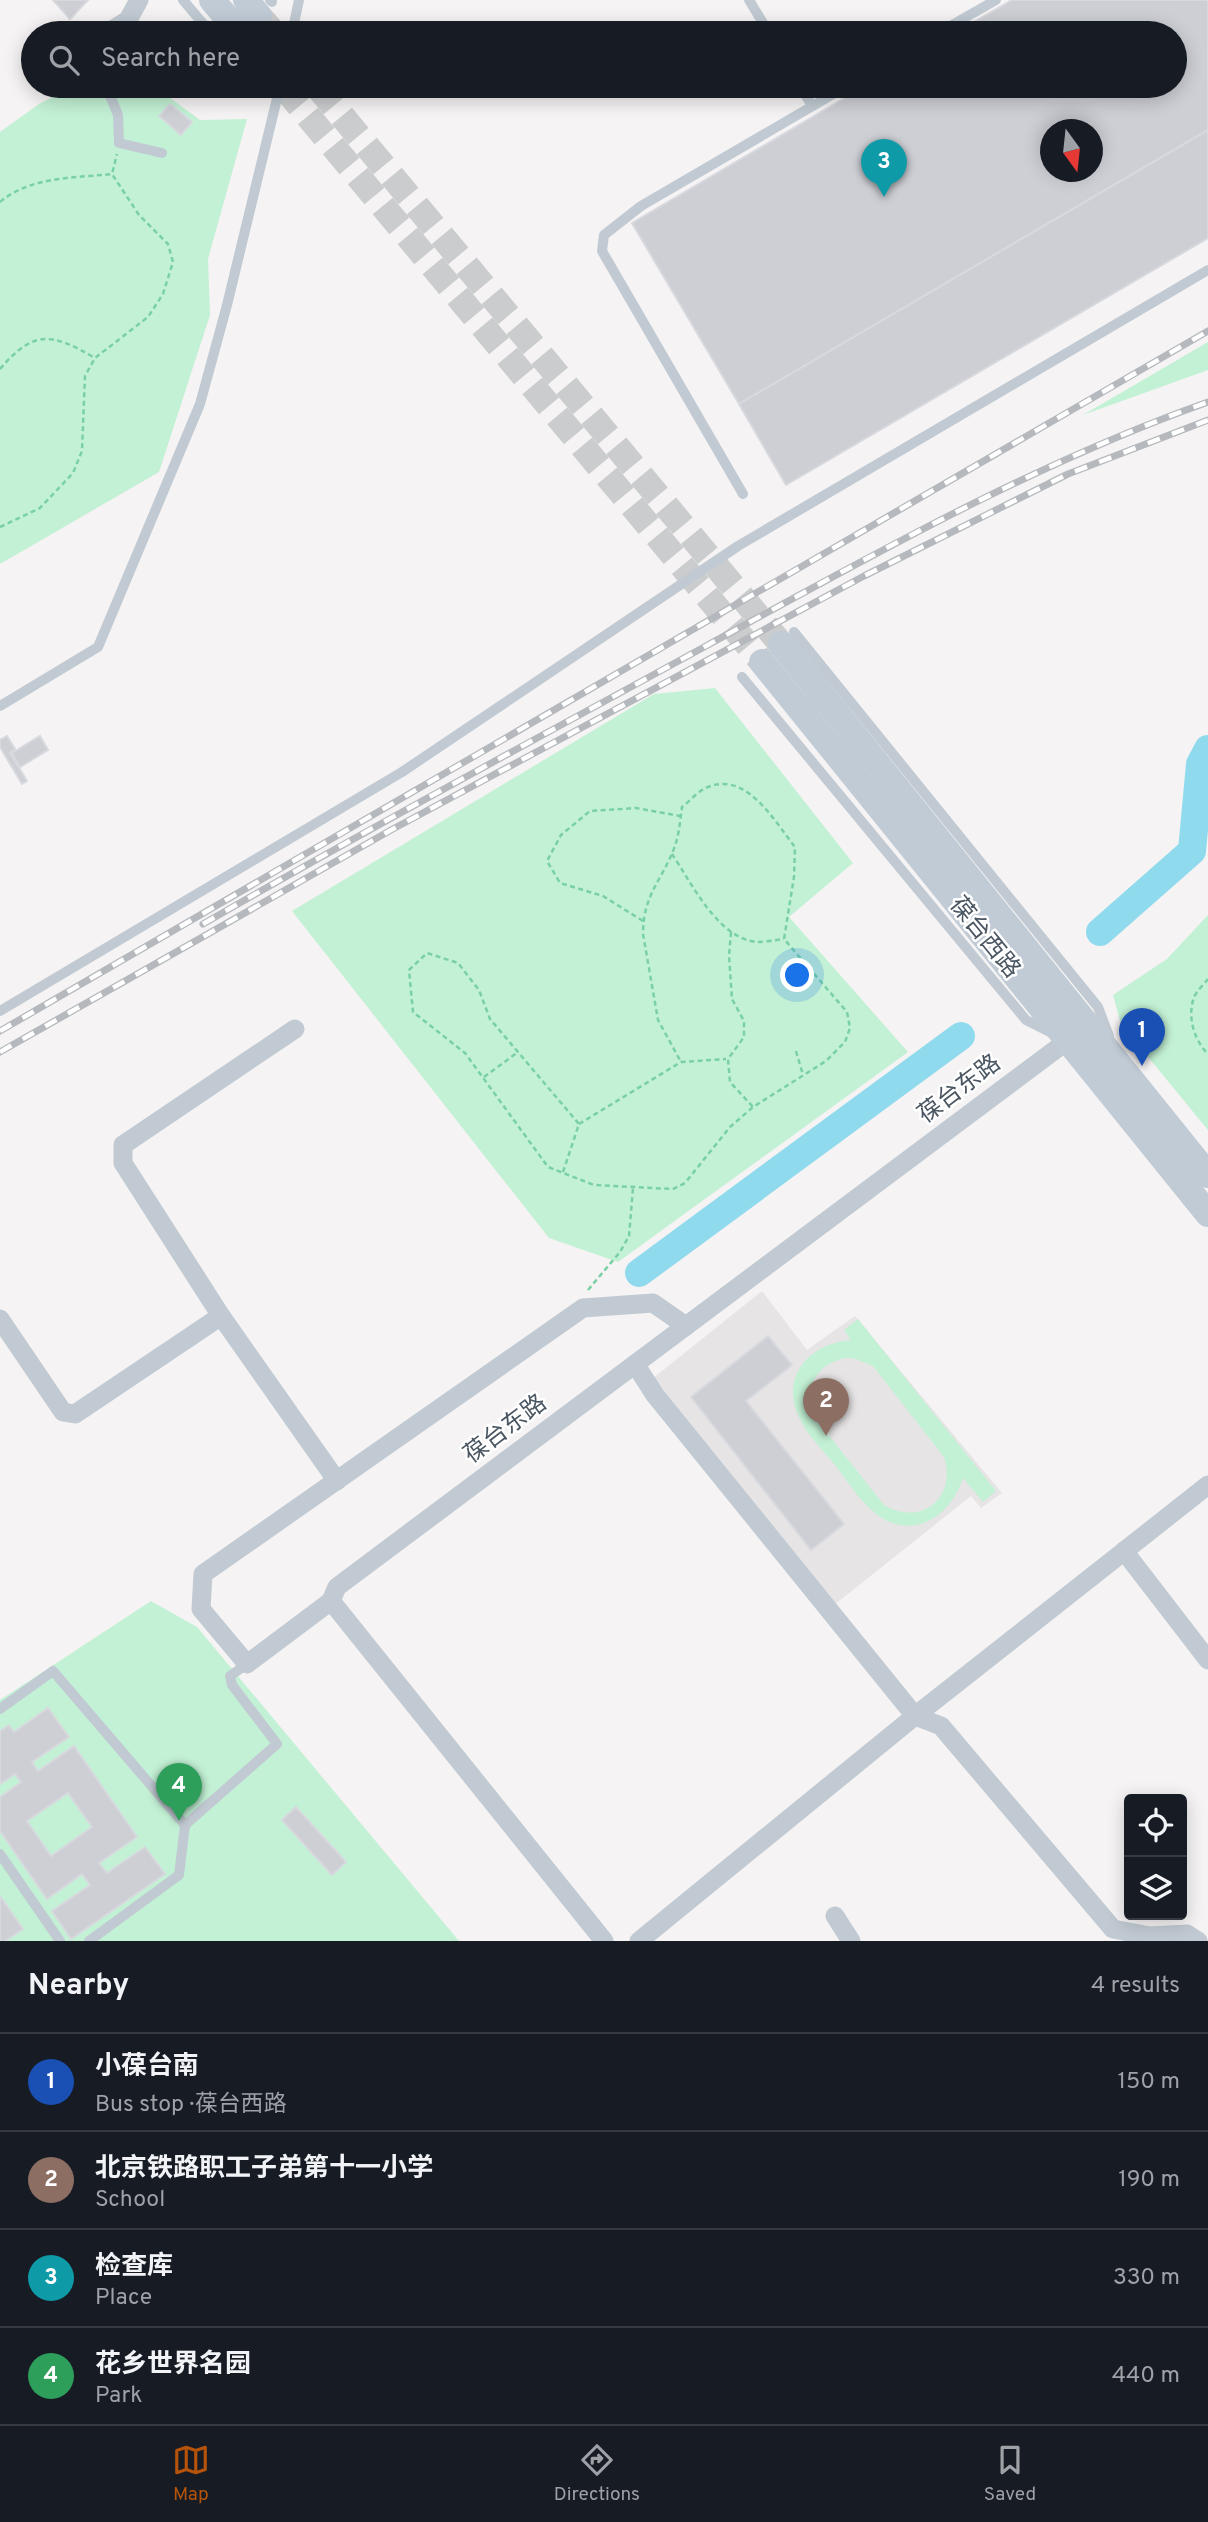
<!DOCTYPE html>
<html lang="en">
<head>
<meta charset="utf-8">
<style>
  :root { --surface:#171b24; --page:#242831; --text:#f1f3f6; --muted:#9ea1a6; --line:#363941; --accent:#b45309 }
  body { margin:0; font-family:Overpass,"Noto Sans SC",sans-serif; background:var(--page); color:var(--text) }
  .controls { position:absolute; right:21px; bottom:21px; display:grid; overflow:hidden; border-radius:7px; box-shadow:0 4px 18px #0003 }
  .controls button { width:63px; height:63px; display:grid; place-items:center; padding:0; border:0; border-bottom:2px solid var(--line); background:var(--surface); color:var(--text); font:35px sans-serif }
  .compass { position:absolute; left:1040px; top:119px; width:63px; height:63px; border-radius:50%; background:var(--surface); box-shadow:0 4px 18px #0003; rotate:165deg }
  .you { position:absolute; left:798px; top:976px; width:24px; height:24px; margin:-18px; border:5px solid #fff; border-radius:50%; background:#1a73e8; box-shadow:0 0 0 10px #1a73e833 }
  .badge { display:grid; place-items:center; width:46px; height:46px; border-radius:50%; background:var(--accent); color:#fff; font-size:23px; font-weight:700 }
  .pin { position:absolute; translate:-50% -58px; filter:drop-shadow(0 2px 4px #0008) }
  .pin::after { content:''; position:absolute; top:37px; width:24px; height:21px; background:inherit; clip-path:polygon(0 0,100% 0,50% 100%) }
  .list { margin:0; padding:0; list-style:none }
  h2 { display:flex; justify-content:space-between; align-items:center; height:91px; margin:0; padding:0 28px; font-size:30px }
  h2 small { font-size:23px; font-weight:400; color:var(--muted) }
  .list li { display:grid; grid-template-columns:46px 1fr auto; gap:21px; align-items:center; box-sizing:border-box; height:98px; padding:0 28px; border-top:2px solid var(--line) }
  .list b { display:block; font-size:26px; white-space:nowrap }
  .list p { margin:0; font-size:23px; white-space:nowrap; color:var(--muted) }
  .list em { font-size:23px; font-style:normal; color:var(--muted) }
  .icon { flex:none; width:38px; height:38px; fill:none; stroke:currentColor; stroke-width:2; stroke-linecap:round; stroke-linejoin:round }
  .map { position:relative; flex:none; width:1208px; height:1941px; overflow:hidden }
  .search { position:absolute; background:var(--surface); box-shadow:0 4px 18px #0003; left:21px; right:21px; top:21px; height:77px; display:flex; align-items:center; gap:18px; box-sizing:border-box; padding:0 24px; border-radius:38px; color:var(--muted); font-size:26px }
  .sheet { height:483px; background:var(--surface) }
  nav { display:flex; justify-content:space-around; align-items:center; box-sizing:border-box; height:98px; border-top:2px solid var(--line); background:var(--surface); font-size:19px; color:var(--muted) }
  nav a { display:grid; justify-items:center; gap:4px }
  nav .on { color:var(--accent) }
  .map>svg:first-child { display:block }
  .education { fill:#e6e4e5 }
  .green { fill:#c3f1d5; fill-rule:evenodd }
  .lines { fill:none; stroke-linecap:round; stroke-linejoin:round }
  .river { stroke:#90daee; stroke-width:28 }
  .building { fill:#cdcfd5; stroke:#d7d9de; stroke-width:2; fill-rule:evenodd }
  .secondary-tunnel { stroke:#caccce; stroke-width:26; stroke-dasharray:26 13; stroke-linecap:butt }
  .path { stroke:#7ad0a6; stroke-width:2.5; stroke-dasharray:5 3.5; stroke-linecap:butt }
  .lane { stroke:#c1cad2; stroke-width:10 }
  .street { stroke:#c1cad2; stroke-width:19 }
  .secondary { stroke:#c1cbd6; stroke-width:26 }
  .rail-casing { stroke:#b5b8bd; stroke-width:7 }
  .rail { stroke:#fff; stroke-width:4.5; stroke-dasharray:13; stroke-linecap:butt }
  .labels { text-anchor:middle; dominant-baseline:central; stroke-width:5; stroke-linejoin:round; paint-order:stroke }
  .street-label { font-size:24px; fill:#4a5661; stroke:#fff }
</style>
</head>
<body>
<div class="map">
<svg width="1208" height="1941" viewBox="0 0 1208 1941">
  <rect width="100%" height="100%" fill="#f5f3f3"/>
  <!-- education -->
  <polygon class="education" points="762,1291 807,1350 855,1316 1002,1493 981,1508 971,1496 834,1605 652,1379"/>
  <!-- green -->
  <g class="green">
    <polygon points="74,86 154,86 200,120 247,119 208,259 210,315 159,472 0,564 0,132 39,104"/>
    <polygon points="1208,342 1208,370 1083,415"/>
    <polygon points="715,688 853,863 789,917 908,1052 618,1262 549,1238 292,911 654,694"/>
    <polygon points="1208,915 1208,1130 1121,1024 1113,995 1167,959"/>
    <path d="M858,1319L996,1491L983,1502L963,1478C951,1516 913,1542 876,1514C860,1501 847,1481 835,1465C823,1450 807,1435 799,1417C779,1376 811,1343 851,1340L844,1330ZM846,1358L856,1359L873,1366L944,1457C957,1498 921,1527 884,1505L812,1414C804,1387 817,1363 846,1358Z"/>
    <polygon points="151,1601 197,1627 459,1941 0,1941 0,1700"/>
  </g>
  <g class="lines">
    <!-- river -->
    <g class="river">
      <polyline points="1100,932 1192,851 1200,764 1208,749"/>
      <polyline points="639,1273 961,1036"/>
    </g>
  </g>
  <!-- building -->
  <g class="building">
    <polygon points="53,0 88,0 70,19"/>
    <path d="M1012,0H1208V130L739,404L632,223L865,86H1175V33H955ZM1050,130H1092V172H1050Z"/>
    <polygon points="170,104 192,122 181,135 159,116"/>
    <polygon points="1208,130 1208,238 786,485 739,404"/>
    <polygon points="7,736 15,749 10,753 27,781 22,784 0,747 0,740"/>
    <polygon points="40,736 48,750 20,767 12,753"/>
    <polygon points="768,1336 792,1365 746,1401 844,1524 811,1550 691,1397"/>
    <path d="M48,1708L69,1737L32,1762L38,1771L74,1746L137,1837L99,1863L107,1873L145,1847L165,1874L71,1939L52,1911L90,1885L82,1874L47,1899L0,1831V1797L21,1782L15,1774L0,1784V1731L9,1725L14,1732ZM68,1793L92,1827L51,1856L27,1821Z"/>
    <polygon points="296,1807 346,1862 332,1875 282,1820"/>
    <polygon points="0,1896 23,1929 5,1941 0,1941"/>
  </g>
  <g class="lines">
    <!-- secondary-tunnel -->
    <g class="secondary-tunnel">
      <polyline points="259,16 274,33"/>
      <polyline points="283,86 762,662"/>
      <polyline points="317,86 781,644"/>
    </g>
    <!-- path -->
    <g class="path">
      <path d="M0,202C31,176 75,178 112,174"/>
      <path d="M0,369C34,329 52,333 95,358"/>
      <polyline points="0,527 40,508 73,473 82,451 85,376 95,358 148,317 163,294 173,262 168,244 139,215 112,174 117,154"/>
      <path d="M672,854C691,882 718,939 757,942C765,942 775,940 784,939"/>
      <polyline points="643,921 603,896 560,883 547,861 561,835 590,811 636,808 680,816"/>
      <polyline points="731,932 729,956 732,999 744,1021 744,1037 728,1059 730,1082 753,1107"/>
      <path d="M1208,979C1204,984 1197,991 1194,997C1187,1017 1194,1040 1208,1054"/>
      <polyline points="796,1051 803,1075"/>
      <polyline points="484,1077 518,1052"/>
      <polyline points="579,1124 681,1062 726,1059"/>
      <path d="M563,1172L579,1124L490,1019L479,990L458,963L427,953L409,970L413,1012L465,1053L548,1167L594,1185L673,1189L685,1183L730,1127L753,1107L826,1061L845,1042L850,1028L847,1012L784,939L794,877L795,847C775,822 747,771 708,787C699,790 690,801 682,807C680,822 679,837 673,851C660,883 643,896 643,934L658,1020L681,1062"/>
      <polyline points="588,1290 620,1252 629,1236 633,1188"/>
    </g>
    <!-- lane -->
    <g class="lane">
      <polyline points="183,0 211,33"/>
      <polyline points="270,0 272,2"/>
      <polyline points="749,0 769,33"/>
      <polyline points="292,33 299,0"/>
      <polyline points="938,33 996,0"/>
      <polyline points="106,86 118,115 119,143 162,153"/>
      <polyline points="800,86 812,106"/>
      <polyline points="743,494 602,251 604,235 641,206 847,86"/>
      <polyline points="794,632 1098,1007 1109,1036"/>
      <polyline points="742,677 1026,1020 1050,1032"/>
      <polyline points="0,706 98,647 200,404 227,305 280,86"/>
      <polyline points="0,1011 402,772 738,546 1208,270"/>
      <polyline points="0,1709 53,1671 185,1825"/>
      <polyline points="0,1854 60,1941"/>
      <polyline points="89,1941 179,1875 185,1825 277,1744 232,1685 230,1676 247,1664"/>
    </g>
    <!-- street -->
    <g class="street">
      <polyline points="107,33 128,20 139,0"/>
      <polyline points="295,1029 123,1145 123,1163 221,1316 337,1481"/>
      <polyline points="0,1319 63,1412 75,1414 221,1316"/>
      <polyline points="635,1364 655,1395 915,1716 1208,1485"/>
      <polyline points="1124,1551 1208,1660"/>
      <polyline points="331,1601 247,1664 201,1609 203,1574 583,1308 653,1303 686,1326"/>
      <polyline points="835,1916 851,1941"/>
      <polyline points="604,1941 331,1601 337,1587 1067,1041"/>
      <polyline points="639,1941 915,1716 941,1726 1113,1929 1150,1936 1187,1934 1198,1941"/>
    </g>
    <!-- secondary -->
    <g class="secondary">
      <polyline points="212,0 240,33"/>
      <polyline points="246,0 259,16"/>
      <polyline points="781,644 1208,1175"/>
      <polyline points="762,662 1208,1214"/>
    </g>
    <defs>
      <g id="rail">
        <path d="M203,924C369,828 538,738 706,646C869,557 1033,464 1208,402"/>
        <polyline points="0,1031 1208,331"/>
        <polyline points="0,1052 391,830 864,576 1068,474 1208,420"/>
      </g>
    </defs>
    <!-- rail casing -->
    <use href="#rail" class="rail-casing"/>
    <!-- rail -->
    <use href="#rail" class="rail"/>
  </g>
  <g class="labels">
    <!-- street labels -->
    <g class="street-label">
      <text transform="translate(984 938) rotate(51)">葆台西路</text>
      <text transform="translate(960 1090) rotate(-37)">葆台东路</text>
      <text transform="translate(506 1430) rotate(-37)">葆台东路</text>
    </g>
  </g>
</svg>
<div class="controls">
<button><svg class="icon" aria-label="locate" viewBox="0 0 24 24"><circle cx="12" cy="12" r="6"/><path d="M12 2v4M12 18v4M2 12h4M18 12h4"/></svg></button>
<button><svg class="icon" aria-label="layers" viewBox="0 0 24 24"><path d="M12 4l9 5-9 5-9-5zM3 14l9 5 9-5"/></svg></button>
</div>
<svg class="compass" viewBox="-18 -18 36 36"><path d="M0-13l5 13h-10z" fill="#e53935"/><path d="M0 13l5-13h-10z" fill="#9ea1a6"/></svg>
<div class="you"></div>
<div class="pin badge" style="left:1142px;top:1066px;background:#1a4fb4">1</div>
<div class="pin badge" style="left:826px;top:1436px;background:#8d6e63">2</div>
<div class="pin badge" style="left:884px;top:197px;background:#0f9aa8">3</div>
<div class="pin badge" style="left:179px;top:1821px;background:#2e9e5b">4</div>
<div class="search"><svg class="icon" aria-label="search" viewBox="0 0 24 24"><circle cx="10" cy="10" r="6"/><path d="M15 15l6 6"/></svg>Search here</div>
</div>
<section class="sheet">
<h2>Nearby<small>4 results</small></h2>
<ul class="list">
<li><span class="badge" style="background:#1a4fb4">1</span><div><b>小葆台南</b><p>Bus stop · 葆台西路</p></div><em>150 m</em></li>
<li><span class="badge" style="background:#8d6e63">2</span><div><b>北京铁路职工子弟第十一小学</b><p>School</p></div><em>190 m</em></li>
<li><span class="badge" style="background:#0f9aa8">3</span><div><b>检查库</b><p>Place</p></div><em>330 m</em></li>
<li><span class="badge" style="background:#2e9e5b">4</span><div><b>花乡世界名园</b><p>Park</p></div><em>440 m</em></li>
</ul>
</section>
<nav>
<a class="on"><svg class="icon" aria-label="map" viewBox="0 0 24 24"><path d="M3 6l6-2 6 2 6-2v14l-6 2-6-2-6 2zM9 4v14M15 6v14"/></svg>Map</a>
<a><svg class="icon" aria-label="directions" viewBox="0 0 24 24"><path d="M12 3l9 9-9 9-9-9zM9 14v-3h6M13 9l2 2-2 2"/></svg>Directions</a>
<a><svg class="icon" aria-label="saved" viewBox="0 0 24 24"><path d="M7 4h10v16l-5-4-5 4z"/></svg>Saved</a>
</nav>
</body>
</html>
